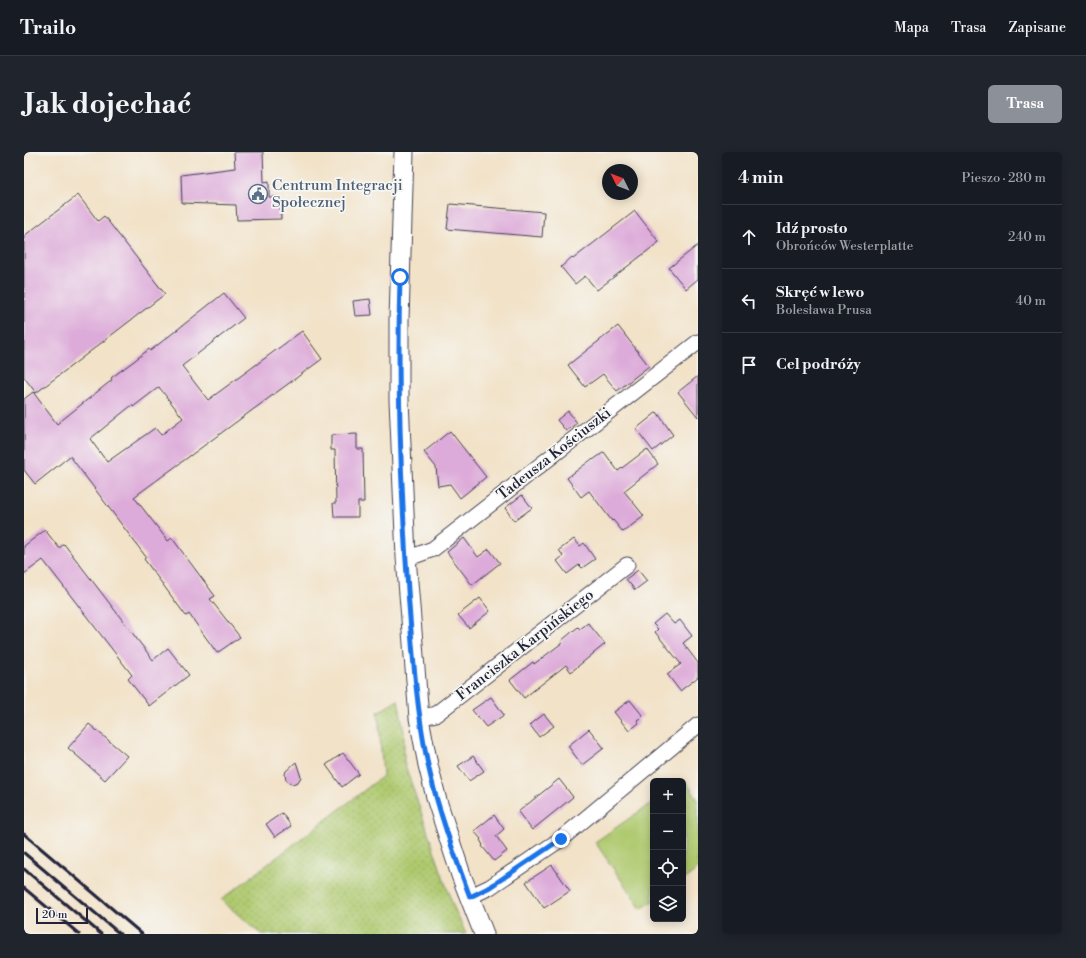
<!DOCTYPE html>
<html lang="pl">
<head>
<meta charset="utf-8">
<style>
  :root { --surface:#171b24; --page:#20242c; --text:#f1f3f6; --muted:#9ea1a6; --line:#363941; --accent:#8c9099 }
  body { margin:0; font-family:"Libre Bodoni",serif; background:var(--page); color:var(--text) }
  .controls { position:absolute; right:12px; bottom:12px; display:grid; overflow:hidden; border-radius:6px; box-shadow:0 2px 10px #0003 }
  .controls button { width:36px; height:36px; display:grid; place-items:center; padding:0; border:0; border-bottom:1px solid var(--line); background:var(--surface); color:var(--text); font:20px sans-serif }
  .compass { position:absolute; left:578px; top:12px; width:36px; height:36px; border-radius:50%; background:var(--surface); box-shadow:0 2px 10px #0003; rotate:312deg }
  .scale { position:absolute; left:12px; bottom:10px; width:52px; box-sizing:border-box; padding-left:4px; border:2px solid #22223b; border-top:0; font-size:11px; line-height:14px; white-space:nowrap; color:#22223b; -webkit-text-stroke:3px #f6f6f2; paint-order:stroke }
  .stop { position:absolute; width:12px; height:12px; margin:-9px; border:3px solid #1a73e8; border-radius:50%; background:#fff }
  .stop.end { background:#1a73e8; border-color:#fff; box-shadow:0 1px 4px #0008 }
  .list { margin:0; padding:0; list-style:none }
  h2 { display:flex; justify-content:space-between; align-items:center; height:52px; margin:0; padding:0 16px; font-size:17px }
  h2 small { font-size:13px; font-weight:400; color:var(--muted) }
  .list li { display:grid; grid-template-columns:26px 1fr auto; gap:12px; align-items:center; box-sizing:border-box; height:64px; padding:0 16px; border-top:1px solid var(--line) }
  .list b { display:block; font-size:15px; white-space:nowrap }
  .list p { margin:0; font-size:13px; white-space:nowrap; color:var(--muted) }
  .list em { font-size:13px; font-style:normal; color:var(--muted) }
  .icon { flex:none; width:22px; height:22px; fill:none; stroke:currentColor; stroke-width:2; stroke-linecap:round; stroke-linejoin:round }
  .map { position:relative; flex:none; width:674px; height:782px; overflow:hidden; border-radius:6px }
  header { display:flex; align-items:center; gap:24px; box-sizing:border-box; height:56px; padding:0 20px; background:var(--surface); border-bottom:1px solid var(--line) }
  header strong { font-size:19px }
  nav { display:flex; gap:22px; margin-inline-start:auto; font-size:14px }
  .intro { display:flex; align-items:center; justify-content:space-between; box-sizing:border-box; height:96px; padding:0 24px }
  h1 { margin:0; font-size:28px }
  .button { padding:10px 18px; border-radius:6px; background:var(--accent); color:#fff; font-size:14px; font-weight:700 }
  main { display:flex; gap:24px; padding:0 24px }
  aside { flex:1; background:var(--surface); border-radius:6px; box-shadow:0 2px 10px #0003 }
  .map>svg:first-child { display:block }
  .grass { fill:#afc96e; stroke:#687654 }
  .park { fill:url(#park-dots); stroke:#687654 }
  .building { fill:#ddabd9; fill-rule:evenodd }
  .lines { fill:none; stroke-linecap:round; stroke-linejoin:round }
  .minor-casing { stroke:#413f50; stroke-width:17 }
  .tertiary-casing { stroke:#413f50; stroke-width:21 }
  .minor { stroke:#fff; stroke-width:15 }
  .tertiary { stroke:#fff; stroke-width:19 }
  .rail { stroke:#22223b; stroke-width:3 }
  .route { stroke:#1a73e8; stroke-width:5 }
  .labels { text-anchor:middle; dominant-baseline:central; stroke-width:3.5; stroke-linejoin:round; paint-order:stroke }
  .service-label { font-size:15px; fill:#4e5e75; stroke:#f6f6f2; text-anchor:start }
  .street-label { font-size:15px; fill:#22223b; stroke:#f6f6f2 }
</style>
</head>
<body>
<header>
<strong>Trailo</strong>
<nav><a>Mapa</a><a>Trasa</a><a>Zapisane</a></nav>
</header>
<div class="intro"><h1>Jak dojechać</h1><a class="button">Trasa</a></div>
<main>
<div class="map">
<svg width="674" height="782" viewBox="0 0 674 782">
  <defs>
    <pattern id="park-dots" width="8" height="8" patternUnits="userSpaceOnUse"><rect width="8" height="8" fill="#afc96e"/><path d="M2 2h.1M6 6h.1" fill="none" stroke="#96ac60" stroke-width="1.8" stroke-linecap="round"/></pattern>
  </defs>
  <rect width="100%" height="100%" fill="#f6f6f2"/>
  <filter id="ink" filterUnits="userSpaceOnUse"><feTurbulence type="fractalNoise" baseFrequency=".025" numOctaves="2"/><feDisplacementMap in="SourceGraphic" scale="8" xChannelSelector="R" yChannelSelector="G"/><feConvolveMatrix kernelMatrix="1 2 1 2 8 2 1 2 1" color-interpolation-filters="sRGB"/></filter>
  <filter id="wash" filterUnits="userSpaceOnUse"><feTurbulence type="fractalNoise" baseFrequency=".012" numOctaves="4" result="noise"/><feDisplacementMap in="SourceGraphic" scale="16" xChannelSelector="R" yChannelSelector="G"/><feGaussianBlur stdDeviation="0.9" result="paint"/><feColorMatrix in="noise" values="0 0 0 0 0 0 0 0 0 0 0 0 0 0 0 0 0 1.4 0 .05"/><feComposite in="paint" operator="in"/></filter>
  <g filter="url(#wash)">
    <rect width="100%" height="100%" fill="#f2e2c8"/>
    <!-- grass -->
    <g class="grass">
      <polygon points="661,628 674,648 674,717 659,728 659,630"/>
      <polygon points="629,650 629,749 617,757 571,690"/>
    </g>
    <!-- park -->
    <polygon class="park" points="374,548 380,580 380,610 428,751 442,782 237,782 197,748 359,624 354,560"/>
    <g id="blocks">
      <!-- building -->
      <g class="building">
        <polygon points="210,0 239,0 240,30 245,29 245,45 256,45 257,67 213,68 212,53 158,51 157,23 211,16"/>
        <polygon points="54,43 74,69 80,64 141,142 12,241 0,225 0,84"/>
        <polygon points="426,52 520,60 518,85 423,77"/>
        <polygon points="611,59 635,90 573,138 561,124 551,132 537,115 548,105 549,107"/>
        <polygon points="674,93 674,127 662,137 645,116"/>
        <path d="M200,141L220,166L158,214L184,248L278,179L298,207L110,345L144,389L148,386L191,444L186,447L216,485L193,501L165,462L162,464L120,407L122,405L46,304L11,332L0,318V247L9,240L33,272L88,228L87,226L110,209L125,197L126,199ZM135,235L159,266L137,283L131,276L83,310L66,287L108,253L109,255Z"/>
        <polygon points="346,147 348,163 331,164 329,149"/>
        <polygon points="594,174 625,214 593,239 579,222 561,235 544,213"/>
        <polygon points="674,224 674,265 654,240"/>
        <polygon points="544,259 553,271 542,279 533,268"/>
        <polygon points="633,260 649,283 629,299 612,277"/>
        <polygon points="426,279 462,325 436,346 426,332 414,334 412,315 400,300"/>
        <polygon points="333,282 333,297 339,297 340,350 334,350 334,365 310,365 309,351 312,351 311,298 307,298 307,283"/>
        <polygon points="623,297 634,312 600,339 620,364 599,380 589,368 588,369 565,339 557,345 543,326 568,307 569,308 580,300 594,319"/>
        <polygon points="498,343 508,356 490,369 481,356"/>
        <polygon points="21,378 35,396 40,392 129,508 144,496 165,523 125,554 104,527 108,523 19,408 0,422 0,394"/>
        <polygon points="440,386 454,405 465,397 476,411 448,433 423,400"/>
        <polygon points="550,387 556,394 560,391 571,407 558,416 555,413 543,422 533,409 539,404 535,398"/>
        <polygon points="614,418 623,429 611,438 602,427"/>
        <polygon points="456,446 466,459 445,476 434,463"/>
        <polygon points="641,462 650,472 656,468 668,484 659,491 674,511 674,525 656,539 643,522 657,512 631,480 634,477 629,472"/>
        <polygon points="564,471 581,492 547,520 542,513 500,546 486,528 509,510 510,512 538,491 537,489 554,475 556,477"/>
        <polygon points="467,545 480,563 462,575 448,558"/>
        <polygon points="606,548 619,564 613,568 615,571 605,579 590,560"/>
        <polygon points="520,562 530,574 515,585 506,573"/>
        <polygon points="65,572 103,604 81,628 44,596"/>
        <polygon points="565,577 580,596 558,613 544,594"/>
        <polygon points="319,601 335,622 318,635 302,613"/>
        <polygon points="449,604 460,619 445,629 434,614"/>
        <polygon points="272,610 277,625 274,630 268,632 262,628 261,622 262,619"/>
        <polygon points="535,627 549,645 508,678 494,660"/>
        <polygon points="258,661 267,674 251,685 242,672"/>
        <polygon points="470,663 480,677 472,684 483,699 470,709 458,694 459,693 456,688 457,687 450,679"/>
        <polygon points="528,713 546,739 520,756 502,730"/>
      </g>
    </g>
  </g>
  <g filter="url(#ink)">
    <use href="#blocks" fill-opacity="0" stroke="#413f50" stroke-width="1"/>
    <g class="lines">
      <defs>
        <g id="minor">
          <polyline points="382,405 393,403 409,397 674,190"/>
          <polyline points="395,566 412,562 603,413"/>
          <polyline points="445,745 466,735 537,687 674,573"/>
        </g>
        <polyline id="tertiary" points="380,0 375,168 375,248 382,405 395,566 404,613 413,649 437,723 460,782"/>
      </defs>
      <!-- minor casing -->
      <use href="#minor" class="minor-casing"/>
      <!-- tertiary casing -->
      <use href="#tertiary" class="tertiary-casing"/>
      <!-- minor -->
      <use href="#minor" class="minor"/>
      <!-- tertiary -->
      <use href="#tertiary" class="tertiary"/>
      <!-- rail -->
      <g class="rail">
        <polyline points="0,682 118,782"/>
        <polyline points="0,701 96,782"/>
        <polyline points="0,717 77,782"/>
        <polyline points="0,736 55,782"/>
      </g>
    </g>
  </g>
  <g class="lines" filter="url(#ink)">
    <!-- route -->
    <path class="route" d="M376,125C373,234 377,344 385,453C389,506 393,560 404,613C414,658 430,702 446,745L466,735L537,687"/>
  </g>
  <!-- icons -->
  <defs>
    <symbol id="civic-ring" viewBox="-11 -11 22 22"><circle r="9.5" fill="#f6f6f2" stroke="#5c6f8a" stroke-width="1.5"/><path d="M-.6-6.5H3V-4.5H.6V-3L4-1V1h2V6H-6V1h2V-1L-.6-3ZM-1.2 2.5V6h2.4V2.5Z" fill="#5c6f8a"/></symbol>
  </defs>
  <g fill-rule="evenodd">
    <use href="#civic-ring" x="223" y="31" width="22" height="22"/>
  </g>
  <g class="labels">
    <!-- service labels -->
    <g class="service-label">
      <text x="248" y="33">Centrum Integracji<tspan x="248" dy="17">Społecznej</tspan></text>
    </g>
    <!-- street labels -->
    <g class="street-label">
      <text transform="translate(530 302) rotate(-38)">Tadeusza Kościuszki</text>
      <text transform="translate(501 493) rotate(-38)">Franciszka Karpińskiego</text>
    </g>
  </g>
</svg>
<div class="controls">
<button>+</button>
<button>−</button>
<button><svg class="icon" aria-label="locate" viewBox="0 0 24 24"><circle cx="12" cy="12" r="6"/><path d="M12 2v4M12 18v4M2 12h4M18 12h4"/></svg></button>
<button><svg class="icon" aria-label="layers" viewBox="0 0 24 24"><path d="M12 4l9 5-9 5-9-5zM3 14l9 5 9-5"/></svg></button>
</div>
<svg class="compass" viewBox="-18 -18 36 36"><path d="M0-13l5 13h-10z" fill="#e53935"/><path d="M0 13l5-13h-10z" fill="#9ea1a6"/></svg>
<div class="scale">20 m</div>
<div class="stop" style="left:376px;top:125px"></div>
<div class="stop end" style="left:537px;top:687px"></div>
</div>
<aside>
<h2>4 min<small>Pieszo · 280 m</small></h2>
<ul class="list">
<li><svg class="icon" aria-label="ahead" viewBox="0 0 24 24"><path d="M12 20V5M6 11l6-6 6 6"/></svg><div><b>Idź prosto</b><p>Obrońców Westerplatte</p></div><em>240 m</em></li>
<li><svg class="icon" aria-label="left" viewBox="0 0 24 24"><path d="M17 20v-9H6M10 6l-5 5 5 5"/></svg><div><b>Skręć w lewo</b><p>Bolesława Prusa</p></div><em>40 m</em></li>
<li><svg class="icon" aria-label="arrive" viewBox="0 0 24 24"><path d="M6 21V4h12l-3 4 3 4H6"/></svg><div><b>Cel podróży</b></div></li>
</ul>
</aside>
</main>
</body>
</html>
